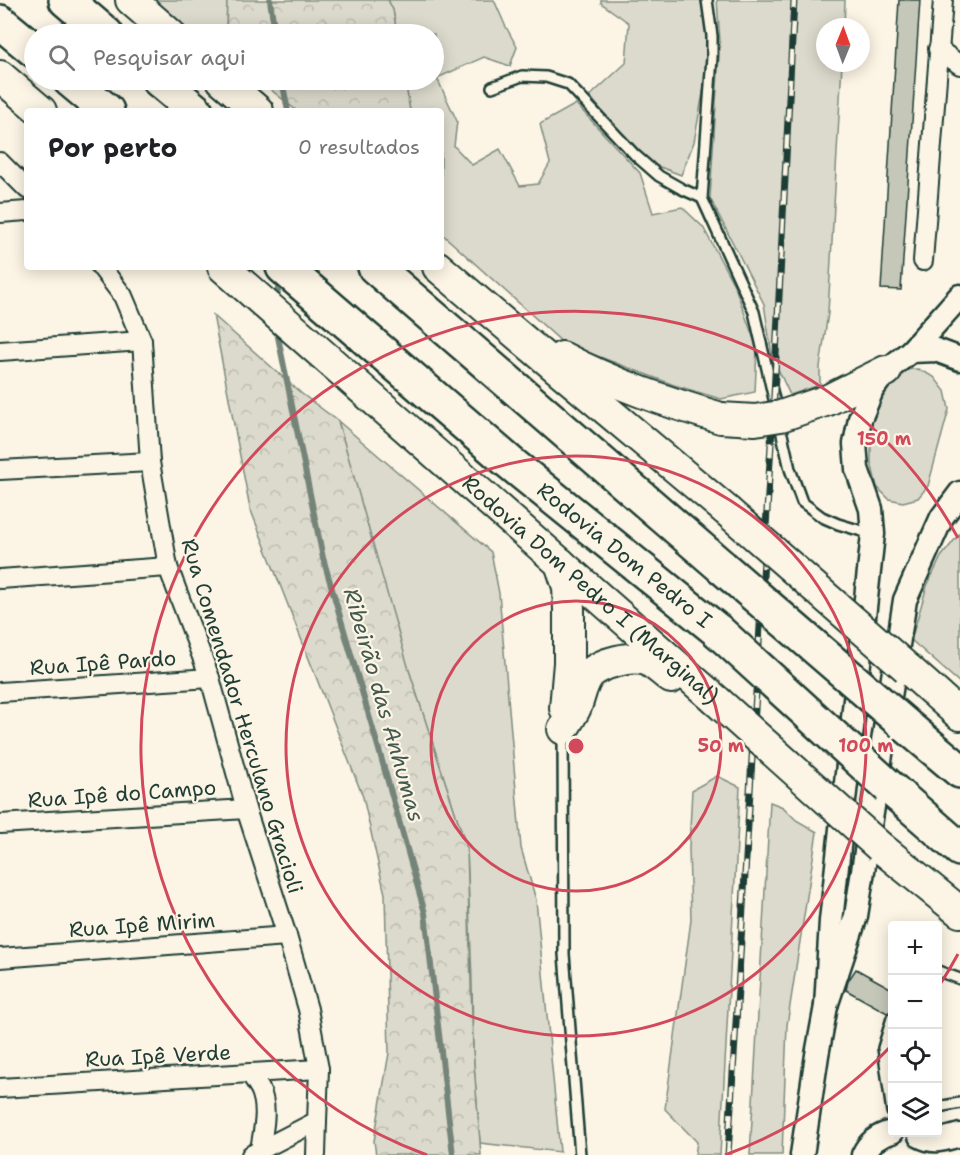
<!DOCTYPE html>
<html lang="pt">
<head>
<meta charset="utf-8">
<style>
  :root { --surface:#fff; --page:#f6f6f6; --text:#202124; --muted:#757577; --line:#e0e0e0 }
  body { margin:0; font-family:"Shantell Sans",sans-serif; background:var(--page); color:var(--text) }
  .controls { position:absolute; right:18px; bottom:18px; display:grid; overflow:hidden; border-radius:6px; box-shadow:0 3px 15px #0003 }
  .controls button { width:54px; height:54px; display:grid; place-items:center; padding:0; border:0; border-bottom:2px solid var(--line); background:var(--surface); color:var(--text); font:30px sans-serif }
  .compass { position:absolute; left:816px; top:18px; width:54px; height:54px; border-radius:50%; background:var(--surface); box-shadow:0 3px 15px #0003; rotate:1deg }
  .list { margin:0; padding:0; list-style:none }
  h2 { display:flex; justify-content:space-between; align-items:center; height:78px; margin:0; padding:0 24px; font-size:26px }
  h2 small { font-size:20px; font-weight:400; color:var(--muted) }
  .icon { flex:none; width:33px; height:33px; fill:none; stroke:currentColor; stroke-width:2; stroke-linecap:round; stroke-linejoin:round }
  .map { position:relative; flex:none; width:960px; height:1155px; overflow:hidden }
  .search { position:absolute; background:var(--surface); box-shadow:0 3px 15px #0003; left:24px; top:24px; width:420px; height:66px; display:flex; align-items:center; gap:15px; box-sizing:border-box; padding:0 21px; border-radius:33px; color:var(--muted); font-size:22px }
  .panel { position:absolute; background:var(--surface); box-shadow:0 3px 15px #0003; left:24px; top:108px; width:420px; height:162px; border-radius:6px }
  .map>svg:first-child { display:block }
  .grass { fill:#dcdacc; stroke:#7e8c80; stroke-width:1.5 }
  .forest { fill:url(#forest-crowns); stroke:#7e8c80; stroke-width:1.5 }
  .lines { fill:none; stroke-linecap:round; stroke-linejoin:round }
  .stream { stroke:#758479; stroke-width:6 }
  .building { fill:#c5c7b9; stroke:#1f3d34; stroke-width:1.5 }
  .service-casing { stroke:#1f3d34; stroke-width:14 }
  .minor-casing { stroke:#1f3d34; stroke-width:22 }
  .tertiary-casing { stroke:#1f3d34; stroke-width:27 }
  .trunk-casing { stroke:#1f3d34; stroke-width:34 }
  .motorway-casing { stroke:#1f3d34; stroke-width:38 }
  .service { stroke:#fcf5e5; stroke-width:9 }
  .minor { stroke:#fcf5e5; stroke-width:18 }
  .tertiary { stroke:#fcf5e5; stroke-width:22 }
  .trunk { stroke:#fcf5e5; stroke-width:30 }
  .motorway { stroke:#fcf5e5; stroke-width:33 }
  .rail-casing { stroke:#1f3d34; stroke-width:7 }
  .rail { stroke:#fcf5e5; stroke-width:4.5; stroke-dasharray:14; stroke-linecap:butt }
  .trunk-bridge-casing { stroke:#1f3d34; stroke-width:34; stroke-linecap:butt }
  .motorway-bridge-casing { stroke:#1f3d34; stroke-width:38; stroke-linecap:butt }
  .trunk-bridge { stroke:#fcf5e5; stroke-width:30 }
  .motorway-bridge { stroke:#fcf5e5; stroke-width:33 }
  .ring { fill:none; stroke:#d1495b; stroke-width:3 }
  .labels { text-anchor:middle; dominant-baseline:central; stroke-width:4.5; stroke-linejoin:round; paint-order:stroke }
  .street-label { font-size:21px; fill:#1f3d34; stroke:#fcf5e5 }
  .water-label { font-size:22px; font-style:italic; fill:#435a51; stroke:#fcf5e5 }
  .centre { fill:#d1495b; stroke:#fcf5e5; stroke-width:3 }
  .ring-label { font-size:18px; text-anchor:middle; font-weight:bold; fill:#d1495b; stroke:#fcf5e5; stroke-width:4.5; stroke-linejoin:round; paint-order:stroke }
</style>
</head>
<body>
<div class="map">
<svg width="960" height="1155" viewBox="0 0 960 1155">
  <defs>
    <pattern id="forest-crowns" width="20" height="18" patternUnits="userSpaceOnUse" patternTransform="scale(1.5)"><rect width="20" height="18" fill="#dcdacc"/><path d="M2 6a3 3 0 1 1 6 0M12 15a3 3 0 1 1 6 0" fill="none" stroke="#bcbcb0"/></pattern>
  </defs>
  <rect width="100%" height="100%" fill="#fcf5e5"/>
  <filter id="ink" filterUnits="userSpaceOnUse"><feTurbulence type="fractalNoise" baseFrequency=".0167" numOctaves="2"/><feDisplacementMap in="SourceGraphic" scale="12" xChannelSelector="R" yChannelSelector="G"/><feConvolveMatrix kernelMatrix="1 2 1 2 8 2 1 2 1" color-interpolation-filters="sRGB"/></filter>
  <g filter="url(#ink)">
    <!-- grass -->
    <g class="grass">
      <polygon points="131,0 227,0 226,34 170,34"/>
      <polygon points="388,0 494,0 505,25 517,47 510,66 484,57 437,78 457,121 454,146 472,165 500,149 520,186 538,184 550,163 540,124 576,104 640,173 653,213 682,207 703,227 735,287 757,348 755,392 721,399 674,385 563,343 441,233 441,111 410,111 405,80 434,80 434,34 397,34 393,10"/>
      <polygon points="601,0 702,0 712,44 694,142 681,175 639,159 590,96 626,63 629,23 601,3"/>
      <polygon points="717,0 845,0 844,27 825,27 825,63 842,63 828,313 820,367 820,385 790,395 772,356 764,304 710,198 720,41"/>
      <polygon points="918,369 934,377 945,391 949,409 928,486 918,498 903,502 889,499 877,487 871,462 871,423 875,399 899,370"/>
      <polygon points="338,421 491,552 499,593 521,848 536,900 560,1152 480,1143 473,1051 472,980 467,849 397,634"/>
      <polygon points="960,533 960,683 911,640 927,586 941,557"/>
      <polygon points="717,776 740,787 720,1155 695,1155 697,1142 665,1109 691,920 689,848 692,790"/>
      <polygon points="770,802 783,807 796,820 817,832 787,1025 782,1155 750,1155"/>
    </g>
    <!-- forest -->
    <g class="forest">
      <polygon points="227,0 388,0 393,10 397,34 226,34"/>
      <polygon points="259,80 405,80 410,111 297,111"/>
      <polygon points="213,315 302,394 338,421 409,670 467,849 473,1051 481,1155 376,1155 374,1141 389,1053 385,894 363,797 250,508"/>
    </g>
    <g class="lines">
      <!-- stream -->
      <g class="stream">
        <polyline points="270,0 275,34"/>
        <polyline points="282,80 288,111"/>
        <polyline points="277,302 279,277"/>
        <polyline points="276,327 323,558 379,750 425,913 453,1155"/>
      </g>
    </g>
    <!-- building -->
    <g class="building">
      <polygon points="899,0 920,0 901,290 881,289"/>
      <polygon points="856,969 892,989 892,1011 887,1013 846,990 848,981"/>
    </g>
    <g class="lines">
      <defs>
        <g id="service">
          <polyline points="707,0 712,36 712,57 702,198 754,312 790,469 802,502 822,517 838,524 872,534"/>
          <polyline points="492,87 522,76 546,77 568,84 635,155 659,176 682,189 702,198"/>
          <polyline points="563,732 564,954 580,1155"/>
          <polyline points="938,971 960,979"/>
          <polyline points="892,1018 883,1048 892,1112"/>
          <polyline points="938,1107 960,1103"/>
        </g>
        <g id="minor">
          <polyline points="938,49 960,65"/>
          <polyline points="0,162 27,189"/>
          <polyline points="0,213 27,211"/>
          <polyline points="923,261 943,0"/>
          <polyline points="101,267 123,296 142,341 150,462 168,567 210,678 246,809 287,936 308,1009 319,1069 317,1121 251,1155"/>
          <polyline points="0,351 142,341"/>
          <polyline points="0,470 150,462"/>
          <polyline points="0,579 168,567"/>
          <polyline points="0,692 210,678"/>
          <polyline points="0,824 246,809"/>
          <polyline points="0,958 287,936"/>
          <path d="M250,1073C253,1078 257,1084 260,1089C269,1109 263,1130 260,1150"/>
          <polyline points="0,1088 319,1069"/>
          <polyline points="316,1155 317,1121"/>
        </g>
        <g id="tertiary">
          <polyline points="911,351 936,350 960,359"/>
          <polyline points="826,1006 831,921 873,534 871,509 857,469 855,444 860,419 872,390 886,371 911,351 960,296"/>
          <path d="M920,1136C934,1144 945,1139 960,1135"/>
          <polyline points="802,1155 817,1055 826,1006 856,916 905,600 942,517 960,493"/>
          <path d="M863,1155C869,1142 879,1135 892,1132"/>
        </g>
        <g id="trunk">
          <polyline points="131,0 170,34"/>
          <polyline points="0,76 41,111"/>
          <polyline points="222,80 258,111"/>
          <path id="s1" d="M223,267L717,701"/>
          <path d="M438,267C534,350 631,430 727,511"/>
          <path d="M562,357C613,384 667,402 721,418"/>
          <polyline points="828,400 886,371"/>
          <polyline points="560,563 568,587 569,610 569,663 565,708"/>
          <polyline points="907,668 960,715"/>
          <path d="M563,729C567,723 571,716 575,709C580,699 581,685 589,675C599,663 635,654 649,661C657,666 664,673 671,678"/>
          <polyline points="880,847 960,912"/>
        </g>
        <g id="motorway">
          <polyline points="66,0 106,34"/>
          <polyline points="0,22 34,50"/>
          <polyline points="70,80 107,111"/>
          <polyline points="159,80 196,111"/>
          <path id="s2" d="M283,267L509,462L718,631"/>
          <polyline points="375,267 722,567"/>
          <polyline points="903,723 960,771"/>
          <polyline points="889,787 960,849"/>
        </g>
      </defs>
      <!-- service casing -->
      <use href="#service" class="service-casing"/>
      <!-- minor casing -->
      <use href="#minor" class="minor-casing"/>
      <!-- tertiary casing -->
      <use href="#tertiary" class="tertiary-casing"/>
      <!-- trunk casing -->
      <use href="#trunk" class="trunk-casing"/>
      <!-- motorway casing -->
      <use href="#motorway" class="motorway-casing"/>
      <!-- service -->
      <use href="#service" class="service"/>
      <!-- minor -->
      <use href="#minor" class="minor"/>
      <!-- tertiary -->
      <use href="#tertiary" class="tertiary"/>
      <!-- trunk -->
      <use href="#trunk" class="trunk"/>
      <!-- motorway -->
      <use href="#motorway" class="motorway"/>
      <defs>
        <polyline id="rail" points="728,1155 774,395 794,0"/>
      </defs>
      <!-- rail casing -->
      <use href="#rail" class="rail-casing"/>
      <!-- rail -->
      <use href="#rail" class="rail"/>
      <defs>
        <g id="trunk-bridge">
          <polyline points="721,418 755,420 781,416 828,400"/>
          <polyline points="727,511 907,668"/>
          <polyline points="717,701 880,847"/>
        </g>
        <g id="motorway-bridge">
          <polyline points="722,567 903,723"/>
          <polyline points="718,631 889,787"/>
        </g>
      </defs>
      <!-- trunk-bridge casing -->
      <use href="#trunk-bridge" class="trunk-bridge-casing"/>
      <!-- motorway-bridge casing -->
      <use href="#motorway-bridge" class="motorway-bridge-casing"/>
      <!-- trunk-bridge -->
      <use href="#trunk-bridge" class="trunk-bridge"/>
      <!-- motorway-bridge -->
      <use href="#motorway-bridge" class="motorway-bridge"/>
    </g>
  </g>
  <!-- distance rings -->
  <g class="ring">
    <circle cx="576" cy="746" r="145"/>
    <circle cx="576" cy="746" r="290"/>
    <path d="M958 954A435 435 0 0 1 939 986M892 1045A435 435 0 0 1 725 1155M427 1155A435 435 0 1 1 958 538"/>
  </g>
  <g class="labels">
    <!-- street labels -->
    <g class="street-label">
      <text stroke="none"><textPath href="#s2" startOffset="447">Rodovia Dom Pedro I</textPath></text>
      <text stroke="none"><textPath href="#s1" startOffset="489">Rodovia Dom Pedro I (Marginal)</textPath></text>
      <text transform="translate(103 663) rotate(-4)">Rua Ipê Pardo</text>
      <text transform="translate(242 716) rotate(73)">Rua Comendador Herculano Gracioli</text>
      <text transform="translate(122 794) rotate(-4)">Rua Ipê do Campo</text>
      <text transform="translate(142 925) rotate(-4)">Rua Ipê Mirim</text>
      <text transform="translate(158 1056) rotate(-3)">Rua Ipê Verde</text>
    </g>
    <!-- water labels -->
    <g class="water-label">
      <text transform="translate(384 705) rotate(74)">Ribeirão das Anhumas</text>
    </g>
  </g>
  <circle cx="576" cy="746" r="9" class="centre"/>
  <g class="ring-label">
    <text x="884" y="445">150 m</text>
    <text x="721" y="752">50 m</text>
    <text x="866" y="752">100 m</text>
  </g>
</svg>
<div class="controls">
<button>+</button>
<button>−</button>
<button><svg class="icon" aria-label="locate" viewBox="0 0 24 24"><circle cx="12" cy="12" r="6"/><path d="M12 2v4M12 18v4M2 12h4M18 12h4"/></svg></button>
<button><svg class="icon" aria-label="layers" viewBox="0 0 24 24"><path d="M12 4l9 5-9 5-9-5zM3 14l9 5 9-5"/></svg></button>
</div>
<svg class="compass" viewBox="-18 -18 36 36"><path d="M0-13l5 13h-10z" fill="#e53935"/><path d="M0 13l5-13h-10z" fill="#757577"/></svg>
<div class="search"><svg class="icon" aria-label="search" viewBox="0 0 24 24"><circle cx="10" cy="10" r="6"/><path d="M15 15l6 6"/></svg>Pesquisar aqui</div>
<section class="panel">
<h2>Por perto<small>0 resultados</small></h2>
<ul class="list">
</ul>
</section>
</div>
</body>
</html>
